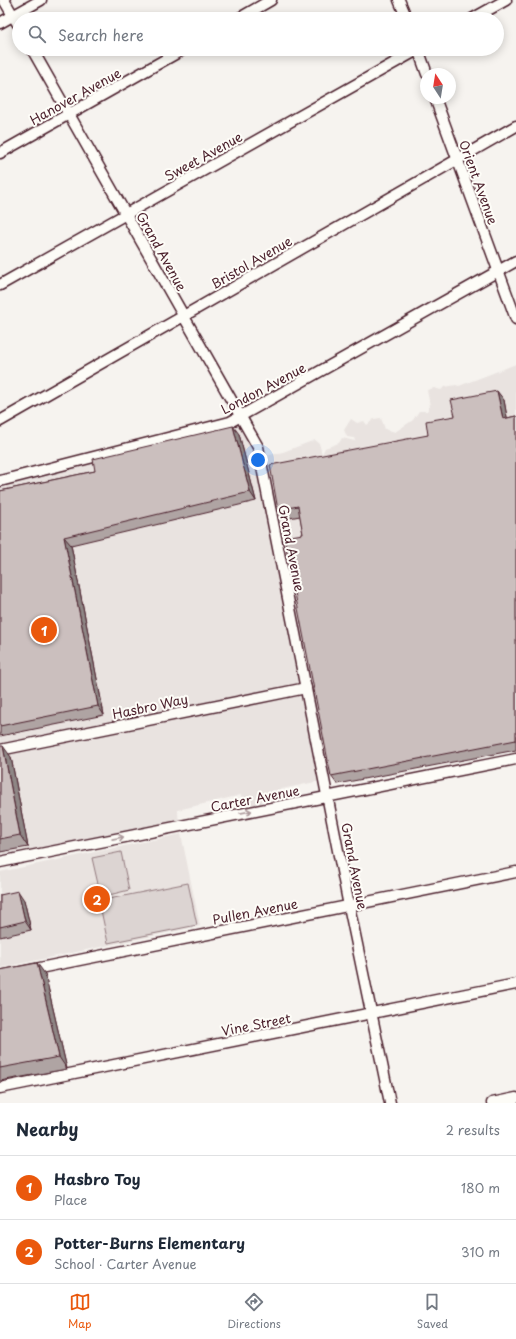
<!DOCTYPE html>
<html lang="en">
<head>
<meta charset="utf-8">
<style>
  :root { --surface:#fff; --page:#f6f6f7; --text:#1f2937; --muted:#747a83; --line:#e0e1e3; --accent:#ea580c }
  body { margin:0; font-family:"Playpen Sans",sans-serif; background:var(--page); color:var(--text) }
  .compass { position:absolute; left:420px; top:68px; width:36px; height:36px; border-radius:50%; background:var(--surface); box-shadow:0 2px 10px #0003; rotate:348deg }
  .you { position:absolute; left:258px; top:460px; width:14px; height:14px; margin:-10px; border:3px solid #fff; border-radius:50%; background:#1a73e8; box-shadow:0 0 0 6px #1a73e833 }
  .badge { display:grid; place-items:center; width:26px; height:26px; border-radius:50%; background:var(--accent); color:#fff; font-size:13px; font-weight:700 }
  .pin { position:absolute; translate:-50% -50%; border:2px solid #fff; box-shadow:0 1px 4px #0006 }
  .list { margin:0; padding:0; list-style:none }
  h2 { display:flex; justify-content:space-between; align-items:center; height:52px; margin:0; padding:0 16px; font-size:17px }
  h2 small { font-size:13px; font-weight:400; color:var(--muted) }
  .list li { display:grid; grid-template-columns:26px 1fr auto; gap:12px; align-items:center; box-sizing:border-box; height:64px; padding:0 16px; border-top:1px solid var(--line) }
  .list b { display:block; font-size:15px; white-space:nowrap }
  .list p { margin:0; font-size:13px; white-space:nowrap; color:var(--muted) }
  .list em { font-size:13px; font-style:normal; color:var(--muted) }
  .icon { flex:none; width:22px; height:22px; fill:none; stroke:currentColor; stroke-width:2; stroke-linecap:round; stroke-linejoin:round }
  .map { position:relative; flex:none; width:516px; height:1103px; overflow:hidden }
  .search { position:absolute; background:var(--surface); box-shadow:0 2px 10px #0003; left:12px; right:12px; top:12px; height:44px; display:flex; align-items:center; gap:10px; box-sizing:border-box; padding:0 14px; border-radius:22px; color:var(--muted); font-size:15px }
  .sheet { height:180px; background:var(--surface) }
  nav { display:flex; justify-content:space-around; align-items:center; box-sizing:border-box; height:56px; border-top:1px solid var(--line); background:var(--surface); font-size:11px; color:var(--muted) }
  nav a { display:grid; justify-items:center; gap:2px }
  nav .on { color:var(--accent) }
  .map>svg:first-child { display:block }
  .built { fill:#e9e3e0 }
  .green { fill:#dcd4d2; stroke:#937a7e }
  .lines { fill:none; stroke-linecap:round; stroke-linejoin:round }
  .street-casing { stroke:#4a1f2b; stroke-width:13 }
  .street { stroke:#fdfcf7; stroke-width:10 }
  .wall { fill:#afa4a3; stroke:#4a1f2b }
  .shaded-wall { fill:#8e8685; stroke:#4a1f2b }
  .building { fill:#cbbfbe; stroke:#4a1f2b }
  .oneway { stroke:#ac999b }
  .labels { text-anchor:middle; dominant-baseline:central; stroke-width:4; stroke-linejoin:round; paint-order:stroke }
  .street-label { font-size:13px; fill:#4a1f2b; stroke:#fdfcf7 }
</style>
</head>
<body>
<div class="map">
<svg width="516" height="1103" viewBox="0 0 516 1103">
  <rect width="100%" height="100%" fill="#f6f3ef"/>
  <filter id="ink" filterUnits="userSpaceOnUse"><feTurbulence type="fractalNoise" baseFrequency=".025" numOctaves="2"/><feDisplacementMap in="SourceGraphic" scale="8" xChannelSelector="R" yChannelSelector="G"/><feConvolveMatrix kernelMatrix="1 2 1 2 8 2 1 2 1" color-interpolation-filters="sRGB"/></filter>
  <g filter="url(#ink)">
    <!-- built -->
    <g class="built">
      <polygon points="516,364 516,740 263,793 261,813 246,814 241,795 178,810 179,829 0,865 0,482 242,419 261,457 283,452 315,440 319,443 322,454 325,448 339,443 342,438 355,441 354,438 347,437 344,430 351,419 357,423 364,421 367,425 374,419 381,418 385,429 395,432 413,420 419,411 427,411 430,406 427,390 434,388 441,390 444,387 456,385 459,386"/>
      <polygon points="181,834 200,926 0,968 0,872"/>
    </g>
    <!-- green -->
    <g class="green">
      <polygon points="121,852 129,890 101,897 92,858"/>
      <polygon points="188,883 197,925 108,943 99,901"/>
    </g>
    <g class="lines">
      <defs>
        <g id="street">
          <polyline points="4,0 19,26"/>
          <polyline points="399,0 407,19"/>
          <polyline points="238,19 271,0"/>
          <polyline points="472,19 506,0"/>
          <polyline points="0,23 41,0"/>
          <polyline points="32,49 258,447 349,906 390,1103"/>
          <polyline points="418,49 427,74"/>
          <polyline points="435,98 516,319"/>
          <polyline points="0,153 184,49"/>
          <polyline points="0,285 419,49"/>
          <polyline points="0,421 516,126"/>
          <polyline points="0,481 230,422 516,261"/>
          <polyline points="0,750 306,688"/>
          <polyline points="0,862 516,759"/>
          <polyline points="0,976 516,872"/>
          <polyline points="0,1088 516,984"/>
          <polyline points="492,1103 516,1098"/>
        </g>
      </defs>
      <!-- street casing -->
      <use href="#street" class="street-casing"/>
      <!-- street -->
      <use href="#street" class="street"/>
    </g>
    <!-- wall -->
    <g class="wall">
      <polygon points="504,400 507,418 516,416 516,750 337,784 331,776 303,534 300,516 284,519 278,510 428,435 455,416"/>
      <polygon points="239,434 256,501 71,545 104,715 0,736 0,491 95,471"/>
      <polygon points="0,746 11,757 28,847 0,852"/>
      <polygon points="0,895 24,900 31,930 0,937"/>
      <polygon points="0,970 45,974 67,1069 0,1081"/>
    </g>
    <!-- shaded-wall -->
    <g class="shaded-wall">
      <polygon points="497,391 504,400 509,428 503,419"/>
      <polygon points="233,426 239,434 256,501 250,492"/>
      <polygon points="64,537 71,545 104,715 98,706"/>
      <polygon points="3,746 11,757 28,847 20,835"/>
      <polygon points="18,891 24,900 31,930 25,921"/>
      <polygon points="37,963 45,974 67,1069 59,1057"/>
    </g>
    <!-- building -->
    <g class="building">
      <polygon points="497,391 503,419 516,416 516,740 331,776 284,537 303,534 298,506 278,510 270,465 428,435 426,421 455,416 451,400"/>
      <polygon points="233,426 250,492 64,537 98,706 0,726 0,491 95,471 93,459"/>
      <polygon points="0,746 3,746 20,835 0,839"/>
      <polygon points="18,891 25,921 0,927 0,895"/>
      <polygon points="37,963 59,1057 0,1068 0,970"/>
    </g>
    <!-- one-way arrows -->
    <defs><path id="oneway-shaft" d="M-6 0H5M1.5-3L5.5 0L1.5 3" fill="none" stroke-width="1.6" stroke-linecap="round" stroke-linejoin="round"/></defs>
    <g class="oneway">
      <use href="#oneway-shaft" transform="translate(246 812) rotate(-11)"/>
      <use href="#oneway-shaft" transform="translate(118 838) rotate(-11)"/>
    </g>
  </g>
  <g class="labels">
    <!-- street labels -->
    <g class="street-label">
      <text transform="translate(75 96) rotate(-29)">Hanover Avenue</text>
      <text transform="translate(203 156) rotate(-29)">Sweet Avenue</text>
      <text transform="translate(479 182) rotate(70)">Orient Avenue</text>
      <text transform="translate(162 251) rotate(61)">Grand Avenue</text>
      <text transform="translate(251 262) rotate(-30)">Bristol Avenue</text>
      <text transform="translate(263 388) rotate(-28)">London Avenue</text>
      <text transform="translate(292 548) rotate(79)">Grand Avenue</text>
      <text transform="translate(150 706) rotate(-12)">Hasbro Way</text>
      <text transform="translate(255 798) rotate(-11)">Carter Avenue</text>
      <text transform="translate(355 866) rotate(79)">Grand Avenue</text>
      <text transform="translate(255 911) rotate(-11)">Pullen Avenue</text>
      <text transform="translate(256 1024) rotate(-11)">Vine Street</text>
    </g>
  </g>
</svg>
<svg class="compass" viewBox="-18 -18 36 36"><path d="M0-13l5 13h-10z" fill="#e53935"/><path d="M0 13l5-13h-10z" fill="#747a83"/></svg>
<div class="you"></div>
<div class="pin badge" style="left:44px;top:630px">1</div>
<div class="pin badge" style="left:97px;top:899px">2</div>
<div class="search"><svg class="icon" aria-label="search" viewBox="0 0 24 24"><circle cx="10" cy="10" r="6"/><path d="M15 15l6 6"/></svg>Search here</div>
</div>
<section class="sheet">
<h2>Nearby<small>2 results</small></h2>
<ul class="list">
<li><span class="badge">1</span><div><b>Hasbro Toy</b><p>Place</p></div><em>180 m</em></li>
<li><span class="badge">2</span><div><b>Potter-Burns Elementary</b><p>School · Carter Avenue</p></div><em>310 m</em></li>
</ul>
</section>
<nav>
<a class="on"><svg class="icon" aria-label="map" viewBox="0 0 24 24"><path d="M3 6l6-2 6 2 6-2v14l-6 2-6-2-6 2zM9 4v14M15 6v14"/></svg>Map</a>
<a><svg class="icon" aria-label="directions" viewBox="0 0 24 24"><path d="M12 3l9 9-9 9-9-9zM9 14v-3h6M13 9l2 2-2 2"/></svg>Directions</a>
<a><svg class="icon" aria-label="saved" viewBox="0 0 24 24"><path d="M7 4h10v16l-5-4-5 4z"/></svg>Saved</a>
</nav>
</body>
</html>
